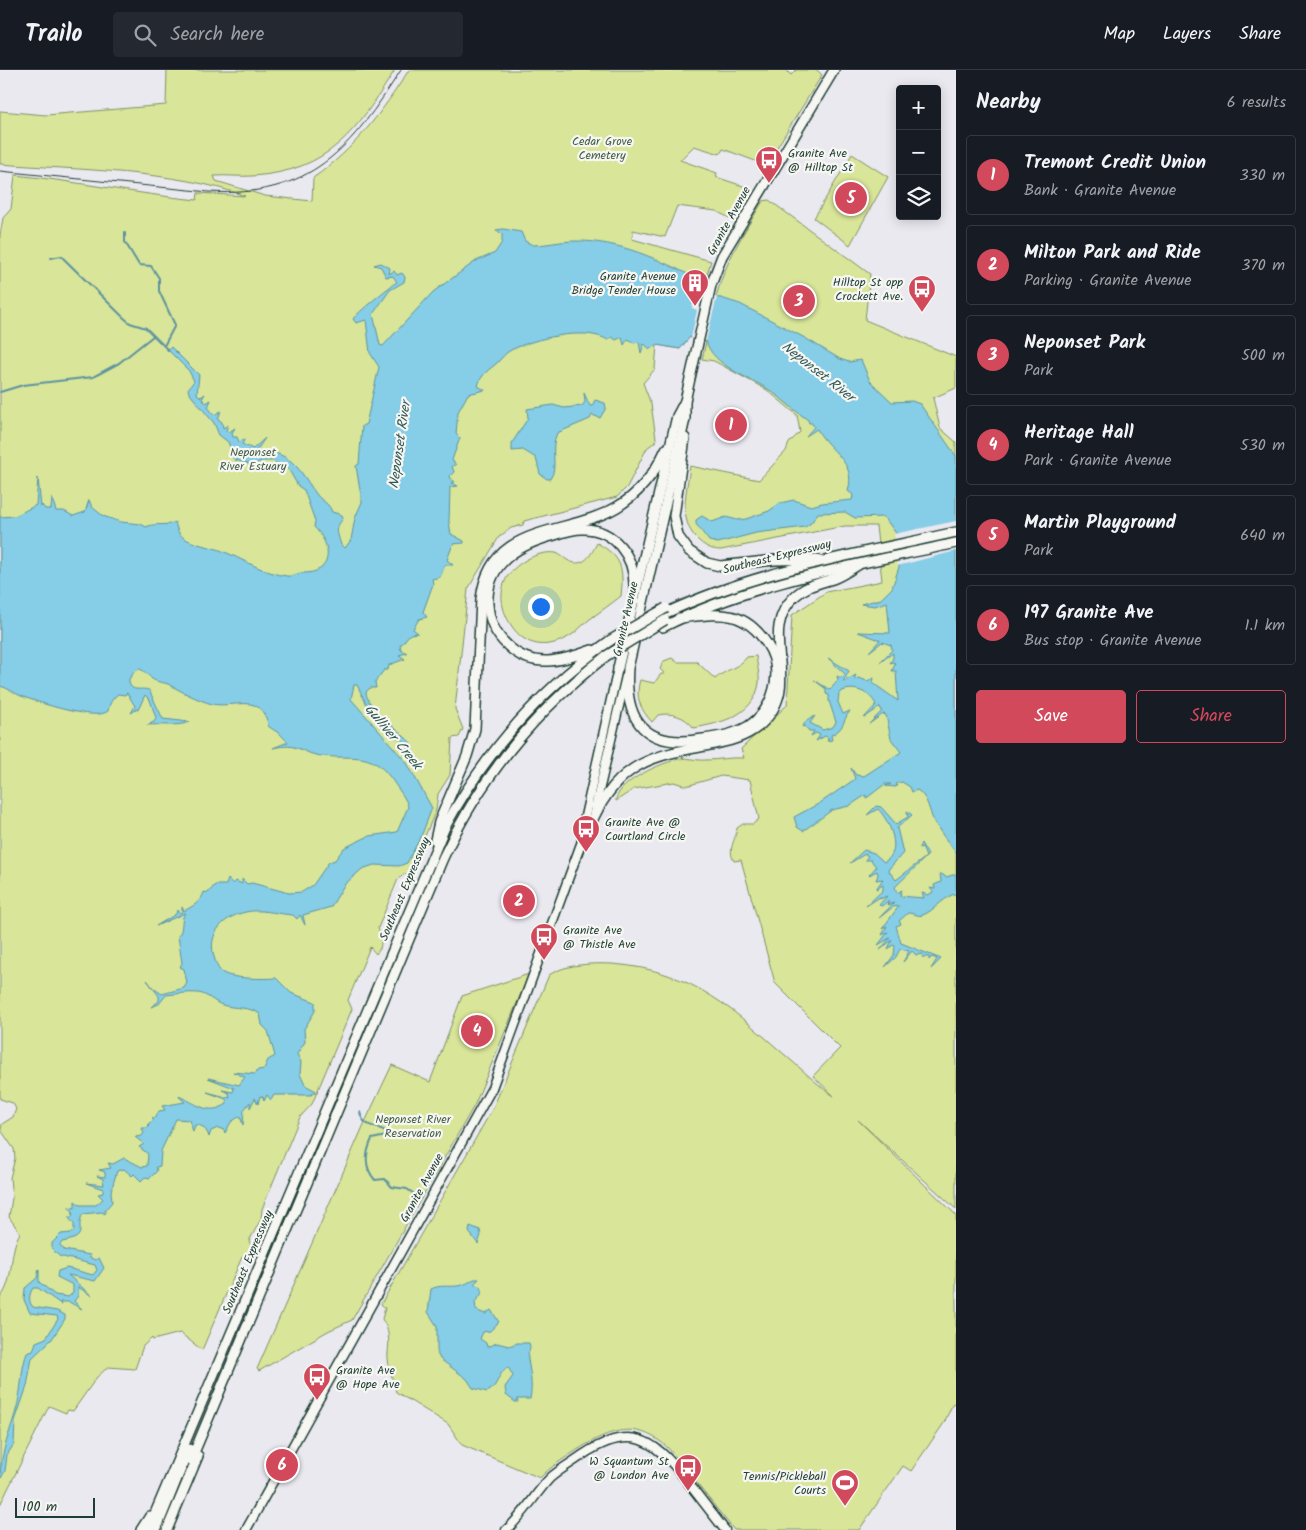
<!DOCTYPE html>
<html lang="en">
<head>
<meta charset="utf-8">
<style>
  :root { --surface:#171b24; --page:#242831; --text:#f1f3f6; --muted:#9ea1a6; --line:#363941; --accent:#d1495b }
  body { margin:0; font-family:Kalam,sans-serif; background:var(--page); color:var(--text) }
  .controls { position:absolute; right:15px; top:15px; display:grid; overflow:hidden; border-radius:5px; box-shadow:0 2px 12px #0003 }
  .controls button { width:45px; height:45px; display:grid; place-items:center; padding:0; border:0; border-bottom:1px solid var(--line); background:var(--surface); color:var(--text); font:25px sans-serif }
  .scale { position:absolute; left:15px; bottom:12px; width:80px; box-sizing:border-box; padding-left:5px; border:2px solid #1f3d34; border-top:0; font-size:14px; line-height:18px; white-space:nowrap; color:#1f3d34; -webkit-text-stroke:4px #f6f6f2; paint-order:stroke }
  .you { position:absolute; left:540px; top:536px; width:18px; height:18px; margin:-12px; border:4px solid #fff; border-radius:50%; background:#1a73e8; box-shadow:0 0 0 8px #1a73e833 }
  .badge { display:grid; place-items:center; width:32px; height:32px; border-radius:50%; background:var(--accent); color:#fff; font-size:16px; font-weight:700 }
  .pin { position:absolute; translate:-50% -50%; border:2px solid #fff; box-shadow:0 1px 5px #0006 }
  .list { margin:0; padding:0; list-style:none }
  h2 { display:flex; justify-content:space-between; align-items:center; height:65px; margin:0; padding:0 20px; font-size:21px }
  h2 small { font-size:16px; font-weight:400; color:var(--muted) }
  .list li { display:grid; grid-template-columns:32px 1fr auto; gap:15px; align-items:center; box-sizing:border-box; height:80px; margin:0 10px 10px; padding:0 10px; border:1px solid var(--line); border-radius:5px }
  .list b { display:block; font-size:19px; white-space:nowrap }
  .list p { margin:0; font-size:16px; white-space:nowrap; color:var(--muted) }
  .list em { font-size:16px; font-style:normal; color:var(--muted) }
  .actions { display:flex; gap:10px; padding:15px 20px }
  .actions a { flex:1; padding:11px 0; border:1px solid var(--accent); border-radius:5px; text-align:center; font-size:18px; color:var(--accent) }
  .actions .main { background:var(--accent); color:#fff }
  .icon { flex:none; width:28px; height:28px; fill:none; stroke:currentColor; stroke-width:2; stroke-linecap:round; stroke-linejoin:round }
  .map { position:relative; flex:none; width:956px; height:1460px; overflow:hidden }
  header { display:flex; align-items:center; gap:30px; box-sizing:border-box; height:70px; padding:0 25px; background:var(--surface); border-bottom:1px solid var(--line) }
  header strong { font-size:24px }
  nav { display:flex; gap:28px; margin-inline-start:auto; font-size:18px }
  .search { width:350px; height:45px; background:var(--page); display:flex; align-items:center; gap:12px; box-sizing:border-box; padding:0 18px; border-radius:5px; color:var(--muted); font-size:19px }
  main { display:flex }
  aside { flex:1; background:var(--surface) }
  .map>svg:first-child { display:block }
  .green { fill:#d9e598; stroke:#7c9166 }
  .water { fill:#86cde7; stroke:#5d939f }
  .pier { fill:#eae9f0 }
  .lines { fill:none; stroke-linecap:round; stroke-linejoin:round }
  .stream { stroke:#5d939f; stroke-width:2 }
  .major-casing { stroke:#1f3d34; stroke-width:11 }
  .highway-casing { stroke:#1f3d34; stroke-width:12 }
  .major { stroke:#f6f6f2; stroke-width:8 }
  .highway { stroke:#f6f6f2; stroke-width:9 }
  .tram { stroke:#1f3d34; stroke-width:1 }
  .highway-bridge-casing { stroke:#1f3d34; stroke-width:12; stroke-linecap:butt }
  .highway-bridge { stroke:#f6f6f2; stroke-width:9 }
  .labels { text-anchor:middle; dominant-baseline:central; stroke-width:4.5; stroke-linejoin:round; paint-order:stroke }
  .park-label { font-size:12px; fill:#445f48; stroke:#f6f6f2 }
  .poi-label { font-size:12px; fill:#1f3d34; stroke:#f6f6f2; text-anchor:start }
  .street-label { font-size:12px; fill:#1f3d34; stroke:#f6f6f2 }
  .water-label { font-size:14px; font-style:italic; fill:#345a58; stroke:#f6f6f2 }
</style>
</head>
<body>
<header>
<strong>Trailo</strong>
<div class="search"><svg class="icon" aria-label="search" viewBox="0 0 24 24"><circle cx="10" cy="10" r="6"/><path d="M15 15l6 6"/></svg>Search here</div>
<nav><a>Map</a><a>Layers</a><a>Share</a></nav>
</header>
<main>
<div class="map">
<svg width="956" height="1460" viewBox="0 0 956 1460">
  <rect width="100%" height="100%" fill="#eae9f0"/>
  <filter id="ink" filterUnits="userSpaceOnUse"><feTurbulence type="fractalNoise" baseFrequency=".02" numOctaves="2"/><feDisplacementMap in="SourceGraphic" scale="10" xChannelSelector="R" yChannelSelector="G"/><feConvolveMatrix kernelMatrix="1 2 1 2 8 2 1 2 1" color-interpolation-filters="sRGB"/></filter>
  <g filter="url(#ink)">
    <!-- green -->
    <g class="green">
      <path d="M167,0H395C357,60 330,101 252,106C240,107 227,105 214,106L216,111L265,126L312,131L313,108C355,79 382,42 409,0H786L791,5L796,0H817L822,5L766,95L723,79L720,84L694,76L680,90L717,103L716,107L752,119L733,150L716,141L677,136L665,167L633,160L632,169L711,191L701,224L716,227C725,192 744,162 763,131L769,130L870,204L865,250L956,287V318L933,328L940,358L956,372V1139L858,1050L956,1145V1334L953,1333L944,1353L911,1401L903,1396L859,1460H734L669,1379C637,1348 608,1360 574,1382C562,1390 550,1397 540,1408L462,1375L448,1354L396,1322C393,1310 387,1294 388,1283C389,1271 390,1260 382,1249L385,1238L381,1234L493,1038L549,905C565,894 593,893 612,894C695,900 734,941 793,992C806,1003 820,1017 834,1026L813,1006L840,978L775,913L741,790L734,791C727,779 736,770 737,758L743,754H753L759,749L750,710L721,706L686,716L674,712L634,719L616,731V729C621,710 661,693 679,689C688,687 697,691 706,690C719,690 730,687 744,688L741,679L787,635L792,545L826,522L882,511L876,456H845L721,480C712,480 706,477 699,471C677,451 687,422 690,396L759,410L786,381L789,373L800,362L797,345L767,320L714,291L702,289L706,272L689,267L680,279L657,275L655,299L643,313L651,334L656,368L655,372L647,378L627,417L617,427L524,451L523,455L511,458L499,467L468,519L455,639L463,659L459,667L452,668L450,705L438,724L436,740L408,806L405,804L398,809L378,858C381,867 384,876 376,884L370,877L348,930L352,939L312,1034L300,1047L262,1139L261,1149L249,1171L253,1179L252,1184L246,1188L242,1187L202,1280L180,1263L153,1270L152,1268L143,1276L135,1299L108,1297L97,1307L73,1341L68,1340L66,1343L49,1336L0,1435V1228C15,1210 8,1183 20,1163L9,1147L12,1128L10,1108L15,1088L14,1079L1,1060L2,1054L13,1047L16,1039L13,1033L0,1029V165L3,148L11,139L15,105C76,111 136,124 197,130L198,123L245,126C175,100 75,100 0,94V41L46,45L166,35Z"/>
      <polygon points="852,84 888,107 850,175 814,148"/>
      <path d="M597,473C622,487 624,498 621,526C611,534 601,541 590,549C583,554 577,562 570,566C547,580 525,577 511,555C502,541 499,526 505,511C512,495 537,480 556,483C560,484 565,489 569,491C584,498 591,485 597,473Z"/>
      <path d="M756,586C757,595 760,605 759,613C754,646 721,653 694,658C685,646 671,642 658,645L652,652C640,639 635,627 640,610L654,613L661,604H665L660,599L664,591L672,588L677,592H697L715,609C726,599 739,598 747,587Z"/>
      <polygon points="529,904 475,1034 352,1250 328,1261 259,1301 257,1299 365,1052 392,995 430,1012 462,926"/>
    </g>
    <!-- water -->
    <g class="water">
      <path d="M503,159L521,162L525,171L533,175C547,175 560,171 574,171C620,170 659,190 698,209L697,218L702,226L721,228L740,234L805,268L840,289L849,292L861,290L870,311L892,332L912,331L920,334L956,386V783C948,772 938,760 932,747C929,738 926,725 917,720L912,722L910,717L902,712L897,713L896,717L885,716L891,714H885L868,727L866,728V725L849,736L832,740L803,761L797,757L794,747L820,733L855,709L851,698L856,705L864,706L901,682L891,669L886,645L883,644L869,654L882,641L880,637L864,648L876,635C871,622 851,614 839,623L838,632L843,644L850,641C842,651 845,659 831,665L832,670L827,671L829,668L825,666L816,671L820,665L816,663L811,666L814,661H809L805,656L803,657L805,652L815,646L810,653L823,660L833,657L836,652L829,631V625L826,624V619L814,610L830,620L838,610L837,606L841,608L845,604L828,588L849,601L843,612L856,605L854,609L859,608L867,611L874,608L873,613L898,631L896,601H892L895,594L894,592L890,593L893,588V583L880,592L892,580L891,575L882,572L869,582L880,570L858,562L890,563L887,532L875,536L861,534L881,529L892,518L899,497L898,466L884,447L855,448L845,442L818,443L811,453L805,457L756,463L718,473L709,471L696,454V450L702,446L712,452L726,447L737,450L746,449L769,441L780,433L794,430L811,436L822,433L852,430L853,425L848,421C857,391 829,382 817,359L806,366L814,357L812,353H809L808,350C794,341 782,328 768,319C748,307 713,296 706,271L690,267L680,279L657,275L650,279L644,274L641,283L639,272L634,273L628,269L624,275L622,267L616,270L612,267L608,270C584,256 533,269 511,280C505,283 501,289 497,293C489,300 481,304 478,316L485,320L468,324L458,342L456,364L460,368L452,390L456,395L452,396L454,402L450,406L451,409L455,412L451,413L458,416L450,417L449,452L451,464L464,471V473L453,474L447,490L453,495H445L440,507L432,509L433,514L423,542L427,547L419,549L413,559L418,563L410,564L400,576L401,580L407,583L399,585L405,589L389,595L388,600H384L375,612L376,618H370L366,622C367,639 398,659 410,672L413,677L411,681L407,680L404,671L395,667L367,635L357,615H354L351,629L407,693L432,738L422,764L407,793L399,796L374,795L362,799L344,815L331,837L303,845L305,855L300,845L297,849L293,845C279,844 266,840 252,841C225,844 205,863 215,890C217,895 218,900 223,903C233,909 263,909 276,908L291,923L315,932V941L304,959L305,972L297,984L301,992L300,1004L305,1015L316,1021L311,1025H274L271,1030L267,1025L264,1031L263,1027L260,1026L258,1034L255,1028L250,1038V1032L244,1040L243,1055L240,1046L231,1052L225,1063L224,1060L218,1058L211,1061L209,1067C207,1060 202,1054 195,1055L193,1062L190,1050L176,1049L161,1081L160,1096L156,1097L157,1101L150,1108L145,1107L141,1111L134,1104L132,1106L124,1099L117,1101L111,1121L112,1132L105,1140V1144L102,1142L83,1144C74,1158 91,1167 62,1172L60,1175L64,1180L90,1185L89,1187L95,1190L99,1188L104,1198L95,1211L68,1205L92,1226L78,1217V1226L74,1231L82,1239L69,1232H60L62,1235L38,1218H33C29,1224 28,1232 33,1237L57,1241L65,1245V1249L52,1269L32,1288L27,1316L15,1351L14,1374L7,1385L5,1401L0,1410C0,1376 16,1352 20,1321C22,1308 22,1296 27,1283L33,1281L36,1272L46,1268L58,1249L57,1246L30,1243L24,1230L25,1218L37,1208L39,1199V1212L55,1225L68,1227L73,1223V1215L57,1207L58,1201L67,1198L93,1205L97,1200L95,1195L59,1186L52,1179V1173L61,1164L71,1163L74,1161V1154L68,1147H72L73,1141L68,1137L75,1138V1131L80,1135H96L103,1129L98,1124L103,1123V1119L86,1113L104,1115L103,1109L97,1106L105,1107V1102L99,1100L111,1098L108,1093L113,1094L124,1088L142,1097L147,1096L148,1084L139,1077L144,1074L135,1067L142,1066L144,1063L142,1058H148L149,1053L154,1050L152,1048L156,1047L159,1041L165,1040L162,1036L185,1032L178,1026C196,1032 207,1047 227,1034L226,1029L207,1022L230,1028L229,1023L222,1020L233,1022L234,1018L208,1008L239,1015L245,1007L233,1002L255,1004L258,1000L264,999L268,990L275,986L268,961L262,955L260,944C248,936 235,939 222,935C214,932 207,924 198,923C187,922 177,924 166,925L159,934L151,937L159,931V926L147,910L153,918L162,924L184,918L187,913L184,899L180,897L182,893L178,866C184,860 180,850 185,843L156,856L176,844L177,840L179,843L182,842V837L184,841C193,836 201,832 204,822L208,823L215,815H226L228,809L233,814L236,811L242,814V809L247,814L252,813L289,823L302,822L313,815L329,792L335,790L344,778L369,766L397,762L408,737C406,728 400,722 395,714C372,679 356,690 321,686C300,683 299,672 273,678L288,672L280,664L268,656C268,649 262,638 254,635C244,631 225,637 212,634C198,630 182,622 170,615C165,612 158,613 152,609C148,605 146,602 140,599L135,601L129,609C129,624 141,617 149,620L163,649L190,652C177,657 161,654 147,655L154,652L156,648L150,630L145,625L139,638L131,643L135,636L127,623L125,625L118,624C111,630 110,633 108,641C96,652 37,632 21,626C14,623 8,618 0,616V447L15,446L36,435L38,408L41,437L42,435L45,439H51L52,428L56,441H64L73,446L85,442L89,430L92,437L103,446L121,452L141,454L146,457C156,452 167,457 175,452C177,459 178,464 184,468C195,475 209,476 220,480C241,488 265,504 287,506C293,507 297,503 302,503C335,504 332,474 314,457L315,451L304,420L298,416L289,400L273,391H263L252,395L235,390L230,385L232,382L228,372L219,365L214,353L189,323L188,319L194,311L189,301L168,280L171,277L199,305L197,324L201,327L205,324L202,329L206,333L211,330L208,337L214,345L221,341L218,349L222,352L223,358L228,355L226,361L229,362L235,358L232,363L233,367H237L239,372L245,369L242,374L253,379L265,368L257,380L258,383C265,384 271,382 278,384C297,390 305,409 317,425C323,432 329,433 332,442L342,445L343,449C334,458 338,464 341,475L345,478L351,470L355,448L362,432L356,396L359,394L362,356L366,354L379,297L370,283L366,250L356,253L353,249C356,244 391,215 397,212L393,206L386,207L381,197L374,195L381,193L390,198L389,204L394,201L397,205L402,203L405,207L404,212L390,220L373,244L380,275L383,276L433,222L476,191L495,183L502,172V164L496,160Z"/>
      <path d="M584,323L590,336H592L595,330L605,333L606,338L600,348L592,345L590,349L557,363C549,380 559,397 550,409H547L540,404L536,388L523,380L512,381V373L528,348L527,339L553,335L564,338L582,336L585,332Z"/>
      <path d="M876,736L881,737L896,754L908,747L907,741L912,745L897,758L903,783L888,800L896,810L926,787L922,777L919,778L921,773L928,785L895,817L897,823L902,820L900,826L924,828L922,823L928,825L933,822L930,818L935,819L934,815L941,812L940,803L946,807L956,804V824C947,824 934,841 923,845C919,847 913,843 908,843L899,851L901,854L896,856L901,873L941,889L931,899L937,889L932,887L929,890V887H922L923,884L916,885L912,881L903,892L909,881L900,879L896,887L885,897L894,885L895,876L893,875L888,879L892,870L880,880L890,868L878,875L888,862L882,865L887,856L882,859L899,836L893,837L879,848L894,833L887,835L889,830L882,836L879,835L887,826L880,829V827L866,836L883,820V815L876,819L883,809L876,810L878,805L877,801L869,805L876,797L871,790H865L868,786L865,784L850,793L864,780L874,783L884,792C904,782 889,750 878,739L867,745Z"/>
      <polygon points="470,1156 480,1160 481,1165 478,1174 469,1162"/>
      <path d="M474,1209H479L474,1214L481,1217C484,1224 479,1227 475,1232L476,1240L485,1244L491,1240L499,1252L490,1261L483,1262L480,1269L486,1273L487,1277L497,1273L509,1276L517,1273H529C532,1280 527,1282 528,1289C530,1303 533,1314 530,1329H517L518,1332H515L506,1325L505,1317L513,1306L508,1297C497,1303 499,1317 487,1322L473,1318L467,1309L440,1289L437,1283V1256L428,1242L431,1219C446,1212 456,1222 474,1209Z"/>
    </g>
    <!-- pier -->
    <g class="pier">
      <polygon points="701,223 717,227 706,271 691,268 697,240 692,238 693,234 698,234"/>
      <polygon points="956,451 956,481 897,496 897,473 894,464"/>
    </g>
    <g class="lines">
      <!-- stream -->
      <g class="stream">
        <polyline points="125,163 125,172 139,195 151,196 159,208 159,221 175,255 165,274"/>
        <polyline points="51,188 61,186 123,247 130,253 146,258 168,280"/>
        <polyline points="0,322 23,315 93,307 119,293 153,266"/>
        <path d="M360,1042C363,1059 379,1055 388,1063L386,1066L372,1069C365,1084 364,1097 375,1110L385,1109L392,1117L407,1119L420,1128"/>
      </g>
      <defs>
        <g id="major">
          <polyline points="582,771 583,755 618,598"/>
          <polyline points="246,1460 492,1018 582,771 592,751 626,606"/>
          <path d="M506,1460C524,1445 534,1425 550,1408C560,1399 573,1392 584,1384C629,1355 652,1367 683,1406C697,1424 711,1442 725,1460"/>
        </g>
        <g id="highway">
          <polyline points="685,368 674,446 678,466 689,481 707,493 720,496 775,490 817,489"/>
          <path d="M666,543C757,500 858,484 956,462"/>
          <path d="M679,548C716,544 743,537 767,574C785,601 774,640 747,657C733,665 718,667 703,669C646,679 624,652 628,598L685,349V331"/>
          <path d="M663,557C754,511 857,495 956,473"/>
          <path d="M592,580C562,591 532,600 507,575C495,564 489,550 488,534C486,495 515,477 548,467C559,464 570,459 582,459C614,458 635,487 634,517"/>
          <polyline points="618,598 677,346 685,331 711,215 722,186 834,0"/>
          <path d="M592,751C620,692 651,686 710,675C727,672 744,668 759,656C807,614 755,565 794,527C806,515 821,513 835,508C843,505 851,499 858,495"/>
          <path d="M435,770L439,752L467,686L475,659L481,529C490,452 566,467 617,437C639,424 655,403 666,379"/>
          <path d="M191,1390L443,788C481,706 535,641 606,586"/>
          <polyline points="141,1460 150,1446"/>
          <path d="M148,1460L445,757C486,681 541,619 611,570"/>
          <polyline points="156,1460 189,1379"/>
          <polyline points="167,1460 198,1386"/>
        </g>
      </defs>
      <!-- major casing -->
      <use href="#major" class="major-casing"/>
      <!-- highway casing -->
      <use href="#highway" class="highway-casing"/>
      <!-- major -->
      <use href="#major" class="major"/>
      <!-- highway -->
      <use href="#highway" class="highway"/>
      <!-- tram -->
      <path class="tram" d="M0,101L209,122C311,128 351,78 401,0"/>
      <defs>
        <g id="highway-bridge">
          <polyline points="611,570 666,538"/>
          <polyline points="606,586 665,550"/>
        </g>
      </defs>
      <!-- highway-bridge casing -->
      <use href="#highway-bridge" class="highway-bridge-casing"/>
      <!-- highway-bridge -->
      <use href="#highway-bridge" class="highway-bridge"/>
    </g>
  </g>
  <!-- icons -->
  <defs>
    <symbol id="bus-pin" viewBox="-11 -11 22 30"><path d="M0 17L-7.5 6A9.5 9.5 0 1 1 7.5 6Z" fill="#d1495b" stroke="#f6f6f2"/><path d="M-5-6H5V4H4V6H2V4H-2V6H-4V4H-5ZM-3.5-4V0h7V-4ZM-3.5 1.2v1.5H-2V1.2ZM2 1.2v1.5H3.5V1.2Z" fill="#fff"/></symbol>
    <symbol id="building-pin" viewBox="-11 -11 22 30"><path d="M0 17L-7.5 6A9.5 9.5 0 1 1 7.5 6Z" fill="#d1495b" stroke="#f6f6f2"/><path d="M-4-6H4V6H1V3H-1V6H-4ZM-2.5-4.3h1.7v1.8h-1.7ZM.8-4.3h1.7v1.8H.8ZM-2.5-1h1.7V.8h-1.7ZM.8-1h1.7V.8H.8Z" fill="#fff"/></symbol>
    <symbol id="stadium-pin" viewBox="-11 -11 22 30"><path d="M0 17L-7.5 6A9.5 9.5 0 1 1 7.5 6Z" fill="#d1495b" stroke="#f6f6f2"/><path d="M0-5a6.5 5 0 1 0 0 10a6.5 5 0 1 0 0-10ZM-3.5-1.8h7v3.6h-7Z" fill="#fff"/></symbol>
  </defs>
  <g fill-rule="evenodd">
    <use href="#bus-pin" x="753" y="74" width="32" height="43"/>
    <use href="#building-pin" x="679" y="197" width="32" height="43"/>
    <use href="#bus-pin" x="906" y="203" width="32" height="43"/>
    <use href="#bus-pin" x="570" y="743" width="32" height="43"/>
    <use href="#bus-pin" x="528" y="851" width="32" height="43"/>
    <use href="#bus-pin" x="301" y="1291" width="32" height="43"/>
    <use href="#bus-pin" x="672" y="1382" width="32" height="43"/>
    <use href="#stadium-pin" x="829" y="1397" width="32" height="43"/>
  </g>
  <g class="labels">
    <!-- park labels -->
    <g class="park-label">
      <text x="602" y="71">Cedar Grove<tspan x="602" dy="14">Cemetery</tspan></text>
      <text x="253" y="382">Neponset<tspan x="253" dy="14">River Estuary</tspan></text>
      <text x="413" y="1049">Neponset River<tspan x="413" dy="14">Reservation</tspan></text>
    </g>
    <!-- poi labels -->
    <g class="poi-label">
      <text x="788" y="83">Granite Ave<tspan x="788" dy="14">@ Hilltop St</tspan></text>
      <text x="676" y="206" text-anchor="end">Granite Avenue<tspan x="676" dy="14">Bridge Tender House</tspan></text>
      <text x="903" y="212" text-anchor="end">Hilltop St opp<tspan x="903" dy="14">Crockett Ave.</tspan></text>
      <text x="605" y="752">Granite Ave @<tspan x="605" dy="14">Courtland Circle</tspan></text>
      <text x="563" y="860">Granite Ave<tspan x="563" dy="14">@ Thistle Ave</tspan></text>
      <text x="336" y="1300">Granite Ave<tspan x="336" dy="14">@ Hope Ave</tspan></text>
      <text x="669" y="1391" text-anchor="end">W Squantum St<tspan x="669" dy="14">@ London Ave</tspan></text>
      <text x="826" y="1406" text-anchor="end">Tennis/Pickleball<tspan x="826" dy="14">Courts</tspan></text>
    </g>
    <!-- street labels -->
    <g class="street-label">
      <text transform="translate(729 151) rotate(-61)">Granite Avenue</text>
      <text transform="translate(777 487) rotate(-14)">Southeast Expressway</text>
      <text transform="translate(626 549) rotate(-77)">Granite Avenue</text>
      <text transform="translate(405 819) rotate(-67)">Southeast Expressway</text>
      <text transform="translate(422 1118) rotate(-61)">Granite Avenue</text>
      <text transform="translate(248 1192) rotate(-67)">Southeast Expressway</text>
    </g>
    <!-- water labels -->
    <g class="water-label">
      <text transform="translate(818 302) rotate(38)">Neponset River</text>
      <text transform="translate(400 375) rotate(-82)">Neponset River</text>
      <text transform="translate(393 667) rotate(50)">Gulliver Creek</text>
    </g>
  </g>
</svg>
<div class="controls">
<button>+</button>
<button>−</button>
<button><svg class="icon" aria-label="layers" viewBox="0 0 24 24"><path d="M12 4l9 5-9 5-9-5zM3 14l9 5 9-5"/></svg></button>
</div>
<div class="scale">100 m</div>
<div class="you"></div>
<div class="pin badge" style="left:731px;top:355px">1</div>
<div class="pin badge" style="left:519px;top:831px">2</div>
<div class="pin badge" style="left:799px;top:231px">3</div>
<div class="pin badge" style="left:477px;top:961px">4</div>
<div class="pin badge" style="left:851px;top:128px">5</div>
<div class="pin badge" style="left:282px;top:1395px">6</div>
</div>
<aside>
<h2>Nearby<small>6 results</small></h2>
<ul class="list">
<li><span class="badge">1</span><div><b>Tremont Credit Union</b><p>Bank · Granite Avenue</p></div><em>330 m</em></li>
<li><span class="badge">2</span><div><b>Milton Park and Ride</b><p>Parking · Granite Avenue</p></div><em>370 m</em></li>
<li><span class="badge">3</span><div><b>Neponset Park</b><p>Park</p></div><em>500 m</em></li>
<li><span class="badge">4</span><div><b>Heritage Hall</b><p>Park · Granite Avenue</p></div><em>530 m</em></li>
<li><span class="badge">5</span><div><b>Martin Playground</b><p>Park</p></div><em>640 m</em></li>
<li><span class="badge">6</span><div><b>197 Granite Ave</b><p>Bus stop · Granite Avenue</p></div><em>1.1 km</em></li>
</ul>
<div class="actions"><a class="main">Save</a><a>Share</a></div>
</aside>
</main>
</body>
</html>
